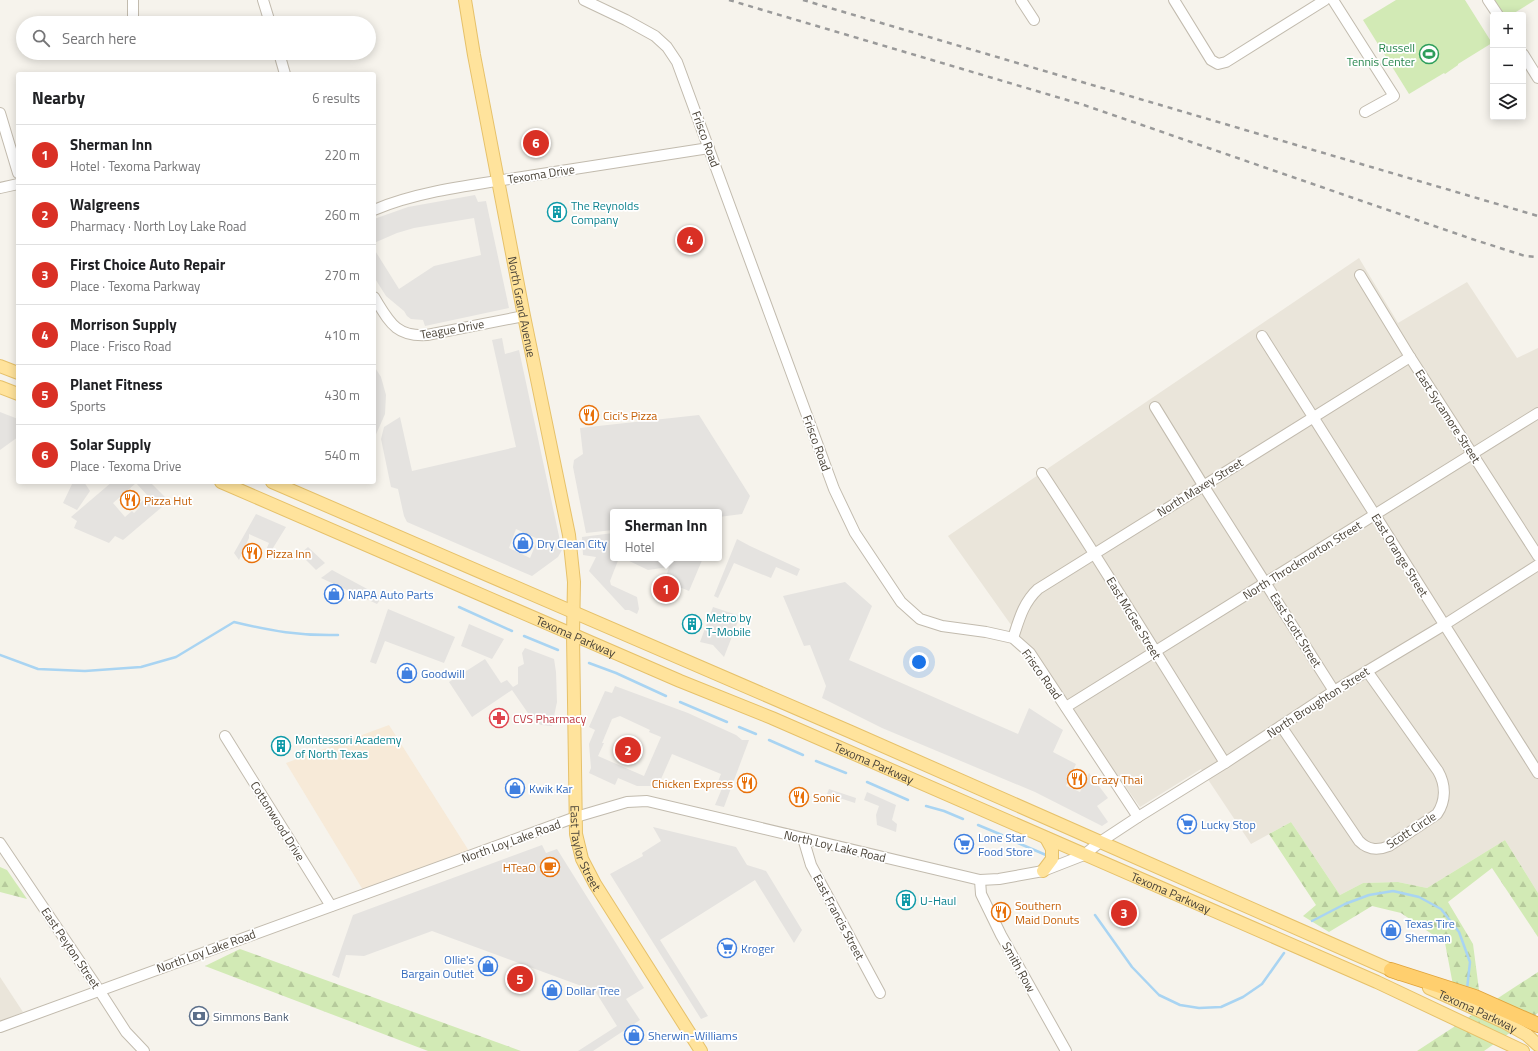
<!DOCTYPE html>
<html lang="en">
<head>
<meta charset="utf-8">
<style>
  :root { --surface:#fff; --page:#f2f2f2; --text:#202124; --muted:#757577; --line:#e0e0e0; --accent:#d93025 }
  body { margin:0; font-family:"Titillium Web",sans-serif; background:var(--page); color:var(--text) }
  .controls { position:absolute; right:12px; top:12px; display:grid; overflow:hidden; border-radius:4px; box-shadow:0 2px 10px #0003 }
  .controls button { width:36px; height:36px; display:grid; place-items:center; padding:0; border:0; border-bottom:1px solid var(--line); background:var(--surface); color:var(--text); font:20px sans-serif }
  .you { position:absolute; left:919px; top:662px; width:14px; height:14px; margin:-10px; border:3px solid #fff; border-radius:50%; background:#1a73e8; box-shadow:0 0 0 6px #1a73e833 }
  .badge { display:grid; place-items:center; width:26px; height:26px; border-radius:50%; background:var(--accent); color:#fff; font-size:13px; font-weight:700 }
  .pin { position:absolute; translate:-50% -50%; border:2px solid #fff; box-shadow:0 1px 4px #0006 }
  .popup { position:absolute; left:610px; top:509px; width:112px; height:52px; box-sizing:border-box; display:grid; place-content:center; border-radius:4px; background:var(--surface); filter:drop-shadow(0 1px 3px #0005); font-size:13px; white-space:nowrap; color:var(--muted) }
  .popup b { font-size:15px; color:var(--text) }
  .popup::after { content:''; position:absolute; left:50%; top:100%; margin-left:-8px; border:8px solid transparent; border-top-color:var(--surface) }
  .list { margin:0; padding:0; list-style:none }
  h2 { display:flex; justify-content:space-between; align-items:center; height:52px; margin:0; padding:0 16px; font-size:17px }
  h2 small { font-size:13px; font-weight:400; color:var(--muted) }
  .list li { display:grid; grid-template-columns:26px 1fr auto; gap:12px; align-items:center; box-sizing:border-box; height:60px; padding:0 16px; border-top:1px solid var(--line) }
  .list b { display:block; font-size:15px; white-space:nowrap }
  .list p { margin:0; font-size:13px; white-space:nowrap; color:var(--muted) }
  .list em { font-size:13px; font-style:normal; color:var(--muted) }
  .icon { flex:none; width:22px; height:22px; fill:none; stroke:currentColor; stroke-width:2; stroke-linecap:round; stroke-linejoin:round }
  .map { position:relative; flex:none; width:1538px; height:1051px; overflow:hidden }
  .search { position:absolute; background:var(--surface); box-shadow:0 2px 10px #0003; left:16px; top:16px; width:360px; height:44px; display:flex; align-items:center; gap:10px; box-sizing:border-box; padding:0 14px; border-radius:22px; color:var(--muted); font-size:15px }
  .panel { position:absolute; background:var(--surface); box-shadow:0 2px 10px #0003; left:16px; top:72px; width:360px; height:412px; border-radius:4px }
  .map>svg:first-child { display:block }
  .residential { fill:#eae5da }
  .commercial { fill:#f7ead8 }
  .grass { fill:#d2eab5 }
  .forest { fill:url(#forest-firs) }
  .parking { fill:#e5e3e0; fill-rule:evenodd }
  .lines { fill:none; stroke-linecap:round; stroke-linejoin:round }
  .stream { stroke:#a9d4f2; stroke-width:2.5 }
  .minor-casing { stroke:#c2bbae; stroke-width:12 }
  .major-casing { stroke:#e6c16a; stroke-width:14 }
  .highway-casing { stroke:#e0a43c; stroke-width:16 }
  .minor { stroke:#fff; stroke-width:10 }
  .major { stroke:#ffe39c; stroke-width:12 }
  .highway { stroke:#ffcf6e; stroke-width:14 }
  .rail { stroke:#9a9a9a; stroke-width:2.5; stroke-dasharray:5 5; stroke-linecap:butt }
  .labels { text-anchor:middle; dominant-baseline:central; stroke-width:3.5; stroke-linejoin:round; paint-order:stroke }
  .leisure-label { font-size:12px; fill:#27864d; stroke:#fff; text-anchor:end }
  .street-label { font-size:12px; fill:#4b4439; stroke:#fff }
  .culture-label { font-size:12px; fill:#0d838f; stroke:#fff; text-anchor:start }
  .food-label { font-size:12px; fill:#c56008; stroke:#fff; text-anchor:start }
  .shop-label { font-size:12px; fill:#366cbe; stroke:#fff; text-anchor:start }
  .health-label { font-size:12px; fill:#be3a42; stroke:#fff; text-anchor:start }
  .service-label { font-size:12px; fill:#4e5e75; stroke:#fff; text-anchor:start }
</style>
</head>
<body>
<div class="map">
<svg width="1538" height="1051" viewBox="0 0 1538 1051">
  <defs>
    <pattern id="forest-firs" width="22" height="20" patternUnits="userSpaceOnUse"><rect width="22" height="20" fill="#d2eab5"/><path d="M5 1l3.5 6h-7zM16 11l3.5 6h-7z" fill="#b6ca9c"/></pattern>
  </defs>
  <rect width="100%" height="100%" fill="#f6f3ec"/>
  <!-- residential -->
  <g class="residential">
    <polygon points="1359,258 1398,323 1467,282 1517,358 1538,348 1538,893 1505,840 1427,888 1398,882 1363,883 1340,895 1291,822 1251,844 1201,769 1140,807 948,536"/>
    <polygon points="0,977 23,1012 0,1022"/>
  </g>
  <!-- commercial -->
  <polygon class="commercial" points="389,725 469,851 363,890 286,763"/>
  <!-- grass -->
  <g class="grass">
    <polygon points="1396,0 1465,0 1492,43 1458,64 1458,65 1445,74 1444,73 1409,94 1363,20"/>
    <polygon points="1493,0 1535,0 1511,15 1503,15"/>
  </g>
  <!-- forest -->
  <g class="forest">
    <polygon points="1291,822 1340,895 1363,883 1398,882 1427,888 1505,840 1538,893 1538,937 1492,868 1448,902 1473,944 1479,990 1453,985 1445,943 1401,913 1372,906 1329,932 1303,916 1316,905 1269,834"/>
    <polygon points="0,867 7,870 27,899 0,892"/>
    <polygon points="240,949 521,1051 428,1051 205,966"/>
    <polygon points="1538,972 1538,1013 1484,1051 1417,1051"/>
  </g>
  <!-- parking -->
  <g class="parking">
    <polygon points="475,195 478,202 486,201 509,308 425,326 423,320 411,319 407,316 404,311 386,296 374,277 374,249 399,289 434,266 481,255 474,218 414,228 397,233 374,243 374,219 408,207"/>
    <path d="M502,338L505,354L519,350L562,550L558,557L532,576L407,522L404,516L398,489L391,487L381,439L384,427L400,417L412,471L516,447L492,340ZM516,529L538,539L530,558L509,548Z"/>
    <polygon points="374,366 381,377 386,395 385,414 374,439"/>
    <polygon points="0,412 18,419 18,437 0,450"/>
    <polygon points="699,415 750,496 742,514 719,517 719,512 613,512 613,530 586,533 573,467 574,460 583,454 580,428"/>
    <polygon points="73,482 84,482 90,491 77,510 63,503"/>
    <path d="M112,482H150L169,501L123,540L115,536L109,543L74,528L77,521L71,517ZM136,483L148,496L138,505L140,507L134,513L132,511L125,517L113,503Z"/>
    <polygon points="256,514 286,527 273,548 266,550 269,543 249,534 249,538 239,560 234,553"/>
    <polygon points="613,533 613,558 619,558 610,581 611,585 637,597 639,609 637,614 629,610 625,610 589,571 596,557 583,555 582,537"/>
    <polygon points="737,539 750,546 800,569 797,576 776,567 771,578 734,563 718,598 714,596"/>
    <polygon points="308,547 325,563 316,570 300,554"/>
    <polygon points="623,558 703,558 689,591 665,581 669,567 648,570"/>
    <polygon points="332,570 382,597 377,604 321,578"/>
    <polygon points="845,582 872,606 849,660 1018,734 1029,708 1063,730 1053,752 1076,764 1066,786 1080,792 1089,773 1108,798 1097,806 1108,822 1102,826 1035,792 882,728 822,698 826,686 810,645 804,646 783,596"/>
    <polygon points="713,607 740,616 724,657 713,645 700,642"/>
    <polygon points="388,609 455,637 444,663 385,641 376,664 370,662"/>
    <polygon points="469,624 504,639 492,659 461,646"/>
    <polygon points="525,648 554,659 556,672 557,702 552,726 541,725 537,722 537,719 530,716 512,690 472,717 449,682 485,659 501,683 507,680 513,687 518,684 518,667 524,664 522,653"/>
    <path d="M615,686L688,713L736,735L742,740H749L724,807L715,805L723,786L717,784L721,774L672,754L658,786H637L618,778L615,785L589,773L591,768L589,744L595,730L589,727L605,691L612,693ZM620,716L650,730L649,732L661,737L644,776L598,756L604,743H602L612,719Z"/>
    <polygon points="829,789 856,798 855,803 827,794"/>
    <polygon points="867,792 896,805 892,820 897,824 896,832 877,825 876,815 879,806 864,800"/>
    <polygon points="653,827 736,847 747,865 766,871 802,930 794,943 755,880 660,940 708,1016 701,1019 610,874 643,856 642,853 661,841"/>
    <polygon points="542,845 546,853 557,849 644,988 626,999 640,1020 593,1051 578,1051 617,1026 595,991 432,931 364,956 346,955 339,978 332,975 353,915"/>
  </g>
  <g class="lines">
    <!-- stream -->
    <g class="stream">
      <polyline points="459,607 512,631"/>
      <polyline points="524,636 558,650"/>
      <path d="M0,655L38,669L85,671L141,667L176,657L234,622C271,631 300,636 338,635"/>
      <polyline points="589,663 616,673 666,696"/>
      <polyline points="680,702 727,722"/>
      <polyline points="739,727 756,734"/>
      <polyline points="769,740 803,755"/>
      <polyline points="816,761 846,773"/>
      <polyline points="867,782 908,800"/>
      <polyline points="926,806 944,811 963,819"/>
      <polyline points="978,825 1002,835"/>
      <polyline points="1018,843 1046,855"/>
      <polyline points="1095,915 1132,967 1159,995 1180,1005 1199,1008 1221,1007 1243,997 1262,984 1284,953"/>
      <polyline points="1312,921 1345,904 1369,895 1393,891 1419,897 1441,909 1459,932 1470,962 1467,989"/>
    </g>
    <defs>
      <g id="minor">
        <polyline points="263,0 270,23"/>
        <polyline points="584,0 626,20 655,36 667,47 677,62 834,489 855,533 901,602 920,619 942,626 986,632 1013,638 1030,653 1138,817"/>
        <polyline points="1021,0 1034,20"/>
        <polyline points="1174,0 1211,60 1218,64 1226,62 1325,0"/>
        <polyline points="1333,0 1394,96 1365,112"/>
        <polyline points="1488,0 1498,15"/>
        <polyline points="133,23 133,0"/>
        <polyline points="279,53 285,74"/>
        <polyline points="1523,54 1538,78"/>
        <polyline points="0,113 18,173"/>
        <polyline points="0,188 18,184"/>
        <path d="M374,210C416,192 471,185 516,178C581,168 645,158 709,148"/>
        <polyline points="1360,275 1410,357 1538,556"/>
        <path d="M374,297C389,321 395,337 427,335L524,316"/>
        <polyline points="1262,336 1538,773"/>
        <polyline points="1155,407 1203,485 1334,691"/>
        <path d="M1042,473C1105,568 1164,666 1225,763"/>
        <path d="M1013,638C1019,620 1023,603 1038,589L1410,357"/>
        <polyline points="1066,707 1538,413"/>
        <path d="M1281,726L1359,841C1368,850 1377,851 1389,846L1437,814C1446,801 1446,785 1438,771L1367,671"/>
        <polyline points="225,736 331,906"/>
        <polyline points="803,838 811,865 880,993"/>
        <polyline points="0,843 99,990 126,1032 144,1051"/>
        <polyline points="980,880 981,894 1001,935 1066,1051"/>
        <polyline points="0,1027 576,817 627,802 647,801 980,880 999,879 1043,871 1084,855 1100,842 1138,817 1225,763 1334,691 1444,625 1538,565"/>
      </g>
      <g id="major">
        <path id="s1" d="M465,0L474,55L524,316L569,535L574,582L573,635L576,834L582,859L595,884L701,1051"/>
        <polyline points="0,366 18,373"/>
        <polyline points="0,387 18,394"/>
        <path id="s2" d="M221,482L680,681L772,718L1377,982L1523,1051"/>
        <polyline points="272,482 851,732 1400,974"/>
        <polyline points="1043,871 1052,859 1052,849 1046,838"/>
        <path id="s3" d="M1429,988L1504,1022L1527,1035L1538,1045"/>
      </g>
      <polyline id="highway" points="1391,970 1475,997 1538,1025"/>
    </defs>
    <!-- minor casing -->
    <use href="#minor" class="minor-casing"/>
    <!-- major casing -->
    <use href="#major" class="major-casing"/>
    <!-- highway casing -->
    <use href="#highway" class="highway-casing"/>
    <!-- minor -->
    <use href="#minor" class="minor"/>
    <!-- major -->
    <use href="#major" class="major"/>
    <!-- highway -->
    <use href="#highway" class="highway"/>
    <!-- rail -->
    <g class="rail">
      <polyline points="729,0 1084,105 1472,239 1525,256 1538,257"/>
      <polyline points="803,0 1538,216"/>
    </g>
  </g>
  <!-- icons -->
  <defs>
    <symbol id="stadium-ring" viewBox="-11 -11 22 22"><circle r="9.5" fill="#fff" stroke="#2e9e5b" stroke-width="1.5"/><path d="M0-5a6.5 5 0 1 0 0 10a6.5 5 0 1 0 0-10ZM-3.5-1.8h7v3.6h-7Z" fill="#2e9e5b"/></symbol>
    <symbol id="building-ring" viewBox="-11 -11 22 22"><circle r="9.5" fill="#fff" stroke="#0f9aa8" stroke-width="1.5"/><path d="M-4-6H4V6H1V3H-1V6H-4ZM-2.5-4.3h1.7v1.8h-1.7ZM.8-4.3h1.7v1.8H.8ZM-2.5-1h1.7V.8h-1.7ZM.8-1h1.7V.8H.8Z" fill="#0f9aa8"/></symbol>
    <symbol id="restaurant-ring" viewBox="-11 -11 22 22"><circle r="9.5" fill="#fff" stroke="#e8710a" stroke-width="1.5"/><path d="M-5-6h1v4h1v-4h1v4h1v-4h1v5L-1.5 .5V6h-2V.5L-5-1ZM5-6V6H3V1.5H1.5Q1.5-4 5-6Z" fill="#e8710a"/></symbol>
    <symbol id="shop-ring" viewBox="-11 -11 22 22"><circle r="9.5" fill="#fff" stroke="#3f7fe0" stroke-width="1.5"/><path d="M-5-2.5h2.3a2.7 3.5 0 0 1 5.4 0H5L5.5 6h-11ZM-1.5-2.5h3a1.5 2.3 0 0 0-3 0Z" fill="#3f7fe0"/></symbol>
    <symbol id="pharmacy-ring" viewBox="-11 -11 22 22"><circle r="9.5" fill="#fff" stroke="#e0444e" stroke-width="1.5"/><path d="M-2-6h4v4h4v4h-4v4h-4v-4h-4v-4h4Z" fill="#e0444e"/></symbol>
    <symbol id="supermarket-ring" viewBox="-11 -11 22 22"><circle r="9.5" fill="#fff" stroke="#3f7fe0" stroke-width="1.5"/><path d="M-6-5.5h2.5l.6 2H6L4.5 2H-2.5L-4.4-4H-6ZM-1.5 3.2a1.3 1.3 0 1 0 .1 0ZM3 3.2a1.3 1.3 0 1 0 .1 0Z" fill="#3f7fe0"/></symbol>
    <symbol id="cafe-ring" viewBox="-11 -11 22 22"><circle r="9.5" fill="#fff" stroke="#e8710a" stroke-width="1.5"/><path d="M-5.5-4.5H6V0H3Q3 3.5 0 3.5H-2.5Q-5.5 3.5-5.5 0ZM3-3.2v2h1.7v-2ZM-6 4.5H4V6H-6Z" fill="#e8710a"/></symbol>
    <symbol id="bank-ring" viewBox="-11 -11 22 22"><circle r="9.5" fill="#fff" stroke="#5c6f8a" stroke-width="1.5"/><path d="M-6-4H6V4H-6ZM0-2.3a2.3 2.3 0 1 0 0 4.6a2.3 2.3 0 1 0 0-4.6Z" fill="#5c6f8a"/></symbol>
  </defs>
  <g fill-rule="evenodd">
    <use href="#stadium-ring" x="1418" y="43" width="22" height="22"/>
    <use href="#building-ring" x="546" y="201" width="22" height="22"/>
    <use href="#restaurant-ring" x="578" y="404" width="22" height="22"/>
    <use href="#restaurant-ring" x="119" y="489" width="22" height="22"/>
    <use href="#shop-ring" x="512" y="532" width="22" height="22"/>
    <use href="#restaurant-ring" x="241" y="542" width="22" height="22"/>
    <use href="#shop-ring" x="323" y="583" width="22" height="22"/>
    <use href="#building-ring" x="681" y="613" width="22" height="22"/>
    <use href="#shop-ring" x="396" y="662" width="22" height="22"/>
    <use href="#pharmacy-ring" x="488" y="707" width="22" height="22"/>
    <use href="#building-ring" x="270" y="735" width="22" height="22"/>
    <use href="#restaurant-ring" x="1066" y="768" width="22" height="22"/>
    <use href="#restaurant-ring" x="736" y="772" width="22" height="22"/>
    <use href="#shop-ring" x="504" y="777" width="22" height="22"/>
    <use href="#restaurant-ring" x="788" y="786" width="22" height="22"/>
    <use href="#supermarket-ring" x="1176" y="813" width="22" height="22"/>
    <use href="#supermarket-ring" x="953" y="833" width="22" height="22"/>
    <use href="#cafe-ring" x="539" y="856" width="22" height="22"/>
    <use href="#building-ring" x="895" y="889" width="22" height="22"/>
    <use href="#restaurant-ring" x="990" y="901" width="22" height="22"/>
    <use href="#shop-ring" x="1380" y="919" width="22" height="22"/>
    <use href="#supermarket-ring" x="716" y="937" width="22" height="22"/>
    <use href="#shop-ring" x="477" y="955" width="22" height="22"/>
    <use href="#shop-ring" x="541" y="979" width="22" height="22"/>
    <use href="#bank-ring" x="188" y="1005" width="22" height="22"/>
    <use href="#shop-ring" x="623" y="1024" width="22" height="22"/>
  </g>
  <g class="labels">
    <!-- leisure labels -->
    <g class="leisure-label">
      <text x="1415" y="47">Russell<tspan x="1415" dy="14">Tennis Center</tspan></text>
    </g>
    <!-- street labels -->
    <g class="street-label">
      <text transform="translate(706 139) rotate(70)">Frisco Road</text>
      <text transform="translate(541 174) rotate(-9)">Texoma Drive</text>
      <text stroke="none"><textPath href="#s1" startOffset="312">North Grand Avenue</textPath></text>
      <text transform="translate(452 329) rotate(-10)">Teague Drive</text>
      <text transform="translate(1448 416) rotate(57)">East Sycamore Street</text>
      <text transform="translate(817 443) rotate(70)">Frisco Road</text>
      <text transform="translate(1200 487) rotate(-32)">North Maxey Street</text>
      <text transform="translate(1400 555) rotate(58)">East Orange Street</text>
      <text transform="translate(1302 560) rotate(-32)">North Throckmorton Street</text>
      <text transform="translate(1134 618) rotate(59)">East McGee Street</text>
      <text transform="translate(1296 630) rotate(58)">East Scott Street</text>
      <text stroke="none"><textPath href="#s2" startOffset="387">Texoma Parkway</textPath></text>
      <text transform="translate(1042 674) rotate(54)">Frisco Road</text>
      <text transform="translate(1318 702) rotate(-33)">North Broughton Street</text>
      <text stroke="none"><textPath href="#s2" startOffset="711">Texoma Parkway</textPath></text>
      <text transform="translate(278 821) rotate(58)">Cottonwood Drive</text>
      <text transform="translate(1411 830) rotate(-33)">Scott Circle</text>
      <text transform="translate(511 841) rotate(-20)">North Loy Lake Road</text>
      <text transform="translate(835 846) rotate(13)">North Loy Lake Road</text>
      <text stroke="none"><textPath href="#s1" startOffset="860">East Taylor Street</textPath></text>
      <text stroke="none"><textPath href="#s2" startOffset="1035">Texoma Parkway</textPath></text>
      <text transform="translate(839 917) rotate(62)">East Francis Street</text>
      <text transform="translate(71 948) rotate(56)">East Peyton Street</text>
      <text transform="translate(206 951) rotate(-20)">North Loy Lake Road</text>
      <text transform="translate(1019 967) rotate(61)">Smith Row</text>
      <text stroke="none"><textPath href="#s3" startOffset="54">Texoma Parkway</textPath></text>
    </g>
    <!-- culture labels -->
    <g class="culture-label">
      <text x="571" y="205">The Reynolds<tspan x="571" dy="14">Company</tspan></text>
      <text x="706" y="617">Metro by<tspan x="706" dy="14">T-Mobile</tspan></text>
      <text x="295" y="739">Montessori Academy<tspan x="295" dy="14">of North Texas</tspan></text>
      <text x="920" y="900">U-Haul</text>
    </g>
    <!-- food labels -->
    <g class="food-label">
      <text x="603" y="415">Cici's Pizza</text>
      <text x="144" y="500">Pizza Hut</text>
      <text x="266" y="553">Pizza Inn</text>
      <text x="1091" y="779">Crazy Thai</text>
      <text x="733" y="783" text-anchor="end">Chicken Express</text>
      <text x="813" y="797">Sonic</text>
      <text x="536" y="867" text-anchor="end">HTeaO</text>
      <text x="1015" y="905">Southern<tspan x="1015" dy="14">Maid Donuts</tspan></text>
    </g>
    <!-- shop labels -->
    <g class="shop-label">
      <text x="537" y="543">Dry Clean City</text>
      <text x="348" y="594">NAPA Auto Parts</text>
      <text x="421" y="673">Goodwill</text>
      <text x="529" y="788">Kwik Kar</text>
      <text x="1201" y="824">Lucky Stop</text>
      <text x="978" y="837">Lone Star<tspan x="978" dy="14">Food Store</tspan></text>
      <text x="1405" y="923">Texas Tire<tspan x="1405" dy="14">Sherman</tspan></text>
      <text x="741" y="948">Kroger</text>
      <text x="474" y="959" text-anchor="end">Ollie's<tspan x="474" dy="14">Bargain Outlet</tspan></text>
      <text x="566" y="990">Dollar Tree</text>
      <text x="648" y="1035">Sherwin-Williams</text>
    </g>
    <!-- health labels -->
    <g class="health-label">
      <text x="513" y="718">CVS Pharmacy</text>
    </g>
    <!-- service labels -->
    <g class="service-label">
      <text x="213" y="1016">Simmons Bank</text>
    </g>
  </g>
</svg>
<div class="controls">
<button>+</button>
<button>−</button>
<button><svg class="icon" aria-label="layers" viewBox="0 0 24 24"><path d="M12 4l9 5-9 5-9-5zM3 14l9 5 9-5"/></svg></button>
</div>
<div class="you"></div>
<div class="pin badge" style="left:666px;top:589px">1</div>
<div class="popup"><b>Sherman Inn</b>Hotel</div>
<div class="pin badge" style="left:628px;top:750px">2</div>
<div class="pin badge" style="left:1124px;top:913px">3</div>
<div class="pin badge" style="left:690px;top:240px">4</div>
<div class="pin badge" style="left:520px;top:979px">5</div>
<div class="pin badge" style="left:536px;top:143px">6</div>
<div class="search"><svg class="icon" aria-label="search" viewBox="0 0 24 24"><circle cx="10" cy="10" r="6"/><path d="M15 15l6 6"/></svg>Search here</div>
<section class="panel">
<h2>Nearby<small>6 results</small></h2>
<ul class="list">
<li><span class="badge">1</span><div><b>Sherman Inn</b><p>Hotel · Texoma Parkway</p></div><em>220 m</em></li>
<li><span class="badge">2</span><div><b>Walgreens</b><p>Pharmacy · North Loy Lake Road</p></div><em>260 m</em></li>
<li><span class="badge">3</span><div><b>First Choice Auto Repair</b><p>Place · Texoma Parkway</p></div><em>270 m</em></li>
<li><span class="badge">4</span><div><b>Morrison Supply</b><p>Place · Frisco Road</p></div><em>410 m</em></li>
<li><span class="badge">5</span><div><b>Planet Fitness</b><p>Sports</p></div><em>430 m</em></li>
<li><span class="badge">6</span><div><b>Solar Supply</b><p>Place · Texoma Drive</p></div><em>540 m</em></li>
</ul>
</section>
</div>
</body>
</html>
